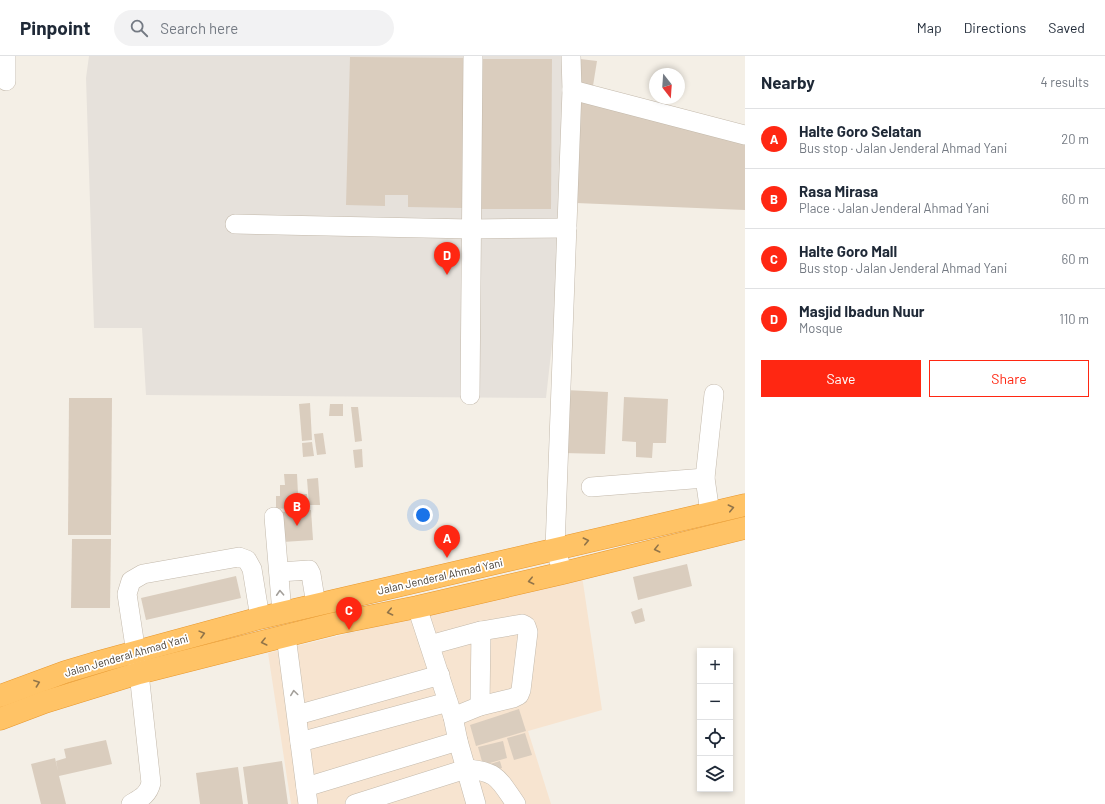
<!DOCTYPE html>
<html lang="en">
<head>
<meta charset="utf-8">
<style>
  :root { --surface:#fff; --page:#f2f2f3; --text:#1f2937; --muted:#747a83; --line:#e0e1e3; --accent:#ff2712 }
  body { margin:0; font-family:Barlow,sans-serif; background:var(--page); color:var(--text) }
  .controls { position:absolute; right:12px; bottom:12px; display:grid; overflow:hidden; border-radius:0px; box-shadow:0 2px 6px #0003 }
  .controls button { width:36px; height:36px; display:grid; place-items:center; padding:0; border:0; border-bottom:1px solid var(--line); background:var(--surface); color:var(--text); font:20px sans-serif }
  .compass { position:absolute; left:649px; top:12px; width:36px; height:36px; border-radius:50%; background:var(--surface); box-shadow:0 2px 6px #0003; rotate:163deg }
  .you { position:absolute; left:423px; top:459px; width:14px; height:14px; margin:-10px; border:3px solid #fff; border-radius:50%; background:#1a73e8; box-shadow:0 0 0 6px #1a73e833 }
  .badge { display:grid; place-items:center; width:26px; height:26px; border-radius:50%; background:var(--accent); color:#fff; font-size:13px; font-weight:700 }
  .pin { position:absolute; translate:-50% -33px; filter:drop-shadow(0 1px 2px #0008) }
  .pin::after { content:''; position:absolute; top:21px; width:14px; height:12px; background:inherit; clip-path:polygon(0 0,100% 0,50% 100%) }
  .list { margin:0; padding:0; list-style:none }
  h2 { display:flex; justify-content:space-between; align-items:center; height:52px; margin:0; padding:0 16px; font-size:17px }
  h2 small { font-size:13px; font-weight:400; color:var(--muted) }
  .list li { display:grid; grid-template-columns:26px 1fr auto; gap:12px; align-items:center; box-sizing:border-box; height:60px; padding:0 16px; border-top:1px solid var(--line) }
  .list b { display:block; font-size:15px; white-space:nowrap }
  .list p { margin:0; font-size:13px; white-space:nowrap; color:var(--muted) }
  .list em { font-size:13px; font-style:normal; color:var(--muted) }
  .actions { display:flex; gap:8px; padding:12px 16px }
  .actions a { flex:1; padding:9px 0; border:1px solid var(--accent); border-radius:0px; text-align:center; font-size:14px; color:var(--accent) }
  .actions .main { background:var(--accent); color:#fff }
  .icon { flex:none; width:22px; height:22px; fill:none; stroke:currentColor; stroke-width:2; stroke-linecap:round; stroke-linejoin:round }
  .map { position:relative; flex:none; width:745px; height:748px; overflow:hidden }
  header { display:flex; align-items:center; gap:24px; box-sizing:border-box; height:56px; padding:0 20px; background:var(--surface); border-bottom:1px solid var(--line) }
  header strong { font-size:19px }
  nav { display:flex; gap:22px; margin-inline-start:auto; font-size:14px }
  .search { width:280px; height:36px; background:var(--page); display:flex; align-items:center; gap:10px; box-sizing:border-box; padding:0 14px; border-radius:22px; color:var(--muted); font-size:15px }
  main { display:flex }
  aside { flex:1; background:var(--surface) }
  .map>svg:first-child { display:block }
  .commercial { fill:#f7e4d0 }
  .industrial { fill:#e6e1db }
  .building { fill:#dacdbe }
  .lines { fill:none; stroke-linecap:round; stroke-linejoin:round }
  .minor-casing { stroke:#c3b9ab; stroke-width:20 }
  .highway-casing { stroke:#e7972d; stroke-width:23 }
  .minor { stroke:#fff; stroke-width:19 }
  .highway { stroke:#ffc366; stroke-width:22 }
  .oneway { stroke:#917449 }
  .oneway2 { stroke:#a39f9a }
  .labels { text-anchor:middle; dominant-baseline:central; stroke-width:3.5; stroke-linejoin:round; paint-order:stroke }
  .street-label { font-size:11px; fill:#473f35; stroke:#fff }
</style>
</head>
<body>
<header>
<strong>Pinpoint</strong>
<div class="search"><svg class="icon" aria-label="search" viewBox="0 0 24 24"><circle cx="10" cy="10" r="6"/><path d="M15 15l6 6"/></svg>Search here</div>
<nav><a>Map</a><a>Directions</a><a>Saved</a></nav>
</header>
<main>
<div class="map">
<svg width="745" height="748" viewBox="0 0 745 748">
  <rect width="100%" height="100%" fill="#f4efe6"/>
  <!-- commercial -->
  <polygon class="commercial" points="582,520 602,654 528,675 551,748 291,748 268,597"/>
  <!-- industrial -->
  <polygon class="industrial" points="89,0 567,0 567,154 546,342 146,339 142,272 94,272 86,22"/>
  <!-- building -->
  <g class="building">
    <polygon points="350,1 465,2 463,152 408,151 408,139 385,139 385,150 346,149"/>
    <polygon points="479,3 552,3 551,153 479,153"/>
    <polygon points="580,3 597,5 592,36 575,33"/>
    <polygon points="578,43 745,86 745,154 576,147"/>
    <polygon points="565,334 608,336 605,398 563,397"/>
    <polygon points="624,341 668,343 666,387 653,387 652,402 636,401 636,386 622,385"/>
    <polygon points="69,342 112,342 111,479 68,479"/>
    <polygon points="310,347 312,384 302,385 299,348"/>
    <polygon points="330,348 343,348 343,360 329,360"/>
    <polygon points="351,351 358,351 362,385 355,386"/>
    <polygon points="323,377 326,398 317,399 314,378"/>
    <polygon points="312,386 314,400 303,401 302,387"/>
    <polygon points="362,393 363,411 355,412 353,394"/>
    <polygon points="284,418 297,418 298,438 307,438 308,451 276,453 276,440 280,440 280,429 285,429"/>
    <polygon points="318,422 320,449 309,449 307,423"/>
    <polygon points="311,454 313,484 283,486 281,456"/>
    <polygon points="72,483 111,483 110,552 71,552"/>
    <polygon points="687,508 692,530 638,544 633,521"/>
    <polygon points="236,520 241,542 146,564 141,542"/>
    <polygon points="642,552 645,565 635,568 631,556"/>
    <polygon points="519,653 526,675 476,690 470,669"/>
    <polygon points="525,677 532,699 514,704 507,682"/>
    <polygon points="106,684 112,708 59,720 66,748 41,748 31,708 55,702 58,715 56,705 66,702 64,693"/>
    <polygon points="503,685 507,702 483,709 478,691"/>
    <polygon points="282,705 288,748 248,748 243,711"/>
    <polygon points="500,705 502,712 492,715 490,708"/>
    <polygon points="238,711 243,748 200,748 196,717"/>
  </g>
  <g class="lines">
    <defs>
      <g id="minor">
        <polyline points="6,0 6,25"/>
        <polyline points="572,34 745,79"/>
        <polyline points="235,168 471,173 567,172"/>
        <polyline points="470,339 473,0"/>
        <polyline points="591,431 705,422"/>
        <polyline points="710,457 705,422 714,338"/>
        <polyline points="274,461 282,557"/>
        <polyline points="279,516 309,514 311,518 316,549"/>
        <polyline points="563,517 555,492 572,34 571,0"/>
        <path d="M417,551L453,661L458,685L466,713C498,715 499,724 516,748"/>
        <polyline points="286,580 308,748"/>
        <polyline points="430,589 481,575 480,650"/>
        <polyline points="297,659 440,619"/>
        <polyline points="453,661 480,650 513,642 519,639 521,634 528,576 526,570 522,568 481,575"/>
        <polyline points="300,686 448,646"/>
        <polyline points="306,731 458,685"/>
        <path d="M131,748C141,742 148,739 151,727L139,617L127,538L131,525L143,518L239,501L247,504L252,513L260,562"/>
        <polyline points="355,748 466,713 476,748"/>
      </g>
      <g id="highway">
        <polyline points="0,640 65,616 102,605 260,562 745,449"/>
        <polyline points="0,663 45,646 139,617 333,568 417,551 563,517 745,472"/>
      </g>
    </defs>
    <!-- minor casing -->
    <use href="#minor" class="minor-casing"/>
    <!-- highway casing -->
    <use href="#highway" class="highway-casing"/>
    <!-- minor -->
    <use href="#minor" class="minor"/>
    <!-- highway -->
    <use href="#highway" class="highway"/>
  </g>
  <!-- one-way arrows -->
  <defs><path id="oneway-chevron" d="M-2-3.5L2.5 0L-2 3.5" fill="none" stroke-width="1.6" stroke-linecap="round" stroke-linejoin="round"/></defs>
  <g class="oneway">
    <use href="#oneway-chevron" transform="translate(731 452) rotate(-13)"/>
    <use href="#oneway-chevron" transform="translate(586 485) rotate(-13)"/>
    <use href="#oneway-chevron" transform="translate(657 493) rotate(166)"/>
    <use href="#oneway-chevron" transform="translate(531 525) rotate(167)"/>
    <use href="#oneway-chevron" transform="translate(390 556) rotate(168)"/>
    <use href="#oneway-chevron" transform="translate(202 578) rotate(-15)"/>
    <use href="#oneway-chevron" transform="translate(264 586) rotate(166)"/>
    <use href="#oneway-chevron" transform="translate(37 627) rotate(-20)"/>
  </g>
  <g class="oneway2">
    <use href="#oneway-chevron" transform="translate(280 537) rotate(-93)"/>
    <use href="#oneway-chevron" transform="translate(294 637) rotate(-98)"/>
  </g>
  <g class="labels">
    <!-- street labels -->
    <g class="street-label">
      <text transform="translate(440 520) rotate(-13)">Jalan Jenderal Ahmad Yani</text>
      <text transform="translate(126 599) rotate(-16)">Jalan Jenderal Ahmad Yani</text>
    </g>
  </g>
</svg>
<div class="controls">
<button>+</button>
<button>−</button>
<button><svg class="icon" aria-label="locate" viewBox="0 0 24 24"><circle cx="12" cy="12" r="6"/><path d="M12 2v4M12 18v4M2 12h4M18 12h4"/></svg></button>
<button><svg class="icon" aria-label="layers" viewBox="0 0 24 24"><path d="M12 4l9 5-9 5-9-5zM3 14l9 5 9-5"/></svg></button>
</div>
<svg class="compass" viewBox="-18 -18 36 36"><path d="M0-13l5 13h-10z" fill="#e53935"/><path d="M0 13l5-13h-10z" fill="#747a83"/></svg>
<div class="you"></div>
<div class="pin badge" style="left:447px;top:502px">A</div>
<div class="pin badge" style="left:297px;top:470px">B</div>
<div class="pin badge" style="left:349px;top:574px">C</div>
<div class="pin badge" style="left:447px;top:219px">D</div>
</div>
<aside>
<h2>Nearby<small>4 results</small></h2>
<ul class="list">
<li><span class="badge">A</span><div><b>Halte Goro Selatan</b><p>Bus stop · Jalan Jenderal Ahmad Yani</p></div><em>20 m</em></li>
<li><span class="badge">B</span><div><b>Rasa Mirasa</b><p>Place · Jalan Jenderal Ahmad Yani</p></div><em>60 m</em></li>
<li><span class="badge">C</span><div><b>Halte Goro Mall</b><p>Bus stop · Jalan Jenderal Ahmad Yani</p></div><em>60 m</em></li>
<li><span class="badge">D</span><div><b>Masjid Ibadun Nuur</b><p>Mosque</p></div><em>110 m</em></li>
</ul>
<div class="actions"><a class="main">Save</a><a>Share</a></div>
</aside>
</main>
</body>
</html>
